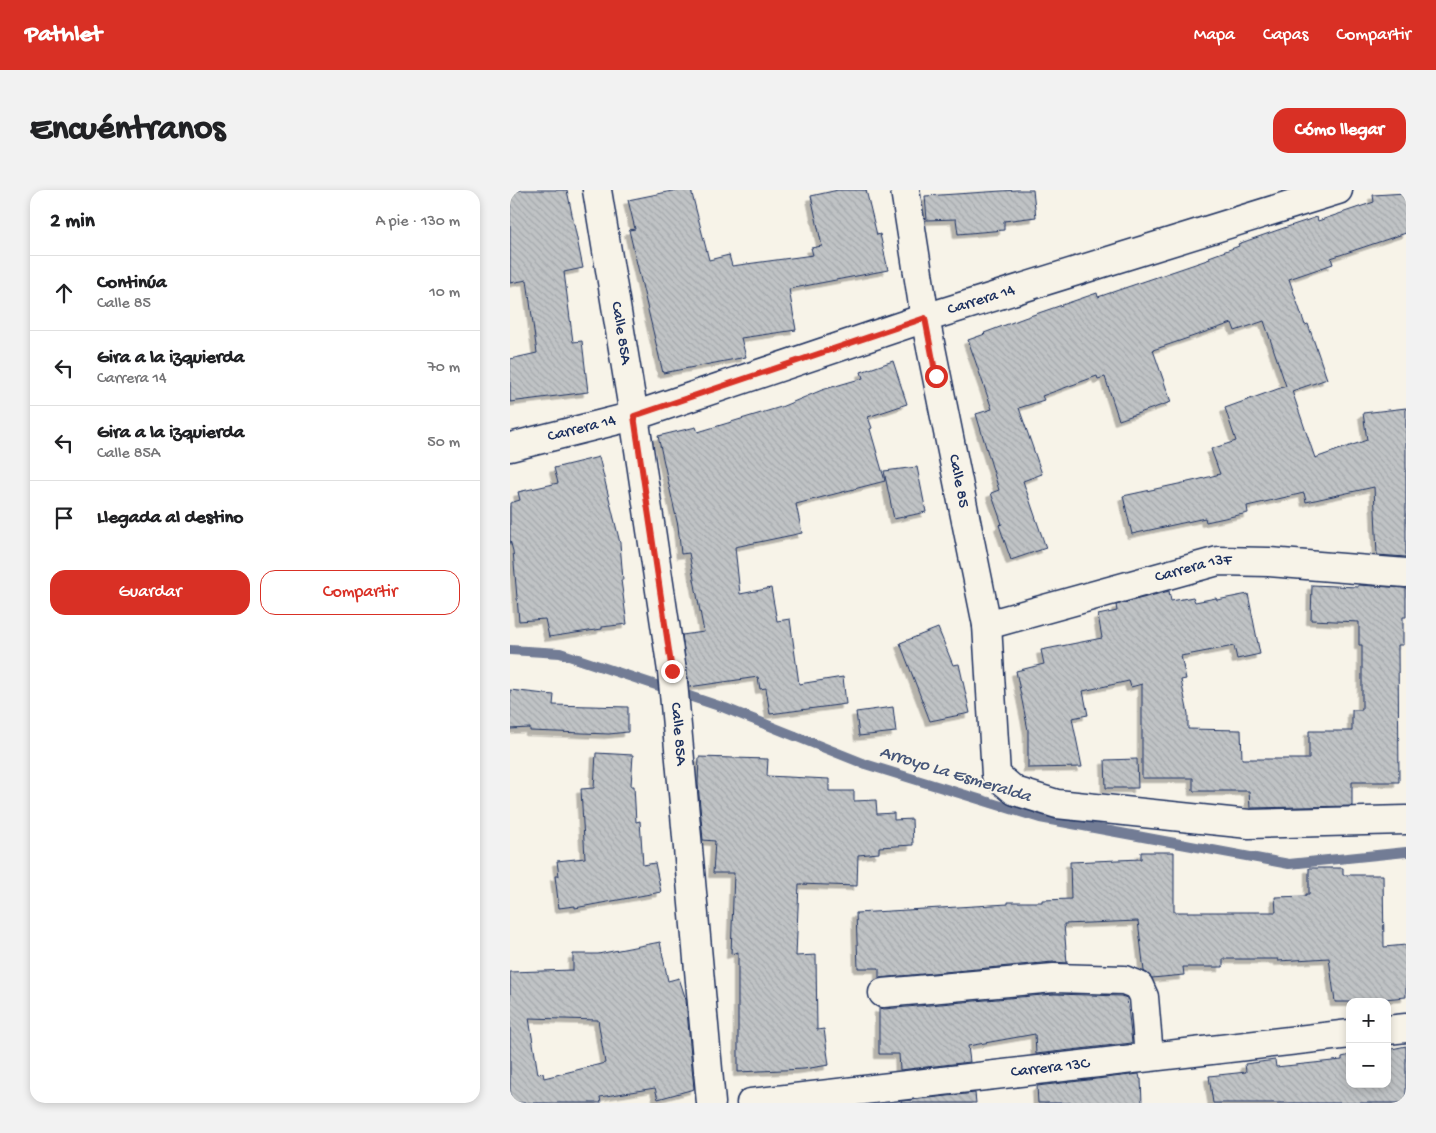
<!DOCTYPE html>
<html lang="es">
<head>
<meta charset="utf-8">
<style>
  :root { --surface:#fff; --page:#f2f2f2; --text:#202124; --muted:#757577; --line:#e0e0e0; --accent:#d93025 }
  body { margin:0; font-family:"Gochi Hand",sans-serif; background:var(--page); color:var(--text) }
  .controls { position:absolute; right:15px; bottom:15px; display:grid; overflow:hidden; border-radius:10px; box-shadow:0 2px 8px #0003 }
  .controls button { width:45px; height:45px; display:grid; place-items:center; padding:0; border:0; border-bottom:1px solid var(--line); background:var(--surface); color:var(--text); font:25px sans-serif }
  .stop { position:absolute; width:15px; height:15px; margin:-11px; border:4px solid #d93025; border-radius:50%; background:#fff }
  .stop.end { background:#d93025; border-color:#fff; box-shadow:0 1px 5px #0008 }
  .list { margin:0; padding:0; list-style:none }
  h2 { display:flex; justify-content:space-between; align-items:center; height:65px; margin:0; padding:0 20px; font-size:21px }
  h2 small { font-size:16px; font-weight:400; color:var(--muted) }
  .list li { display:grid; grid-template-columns:32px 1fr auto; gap:15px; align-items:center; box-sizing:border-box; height:75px; padding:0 20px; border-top:1px solid var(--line) }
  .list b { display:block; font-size:19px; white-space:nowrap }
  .list p { margin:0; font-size:16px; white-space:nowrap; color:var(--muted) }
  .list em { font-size:16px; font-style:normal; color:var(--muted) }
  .actions { display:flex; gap:10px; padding:15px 20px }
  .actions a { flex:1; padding:11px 0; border:1px solid var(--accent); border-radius:15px; text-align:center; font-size:18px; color:var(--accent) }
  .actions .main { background:var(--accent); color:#fff }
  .icon { flex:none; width:28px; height:28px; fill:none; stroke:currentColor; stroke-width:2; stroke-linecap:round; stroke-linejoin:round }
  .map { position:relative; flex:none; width:896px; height:913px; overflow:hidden; border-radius:15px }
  header { display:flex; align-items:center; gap:30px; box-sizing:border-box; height:70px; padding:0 25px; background:var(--accent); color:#fff }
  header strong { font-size:24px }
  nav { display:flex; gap:28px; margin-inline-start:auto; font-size:18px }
  .intro { display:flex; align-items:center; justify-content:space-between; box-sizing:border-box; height:120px; padding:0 30px }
  h1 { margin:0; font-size:35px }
  .button { padding:12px 22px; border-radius:15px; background:var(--accent); color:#fff; font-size:18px; font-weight:700 }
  main { display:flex; gap:30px; padding:0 30px }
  aside { flex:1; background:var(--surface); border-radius:15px; box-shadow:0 2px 8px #0003 }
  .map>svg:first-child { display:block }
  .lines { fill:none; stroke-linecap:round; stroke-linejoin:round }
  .stream { stroke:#727c95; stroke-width:10 }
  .building { fill:url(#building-back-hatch); stroke:#1b2f5e; fill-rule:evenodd; filter:url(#shadow) }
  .minor-casing { stroke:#1b2f5e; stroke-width:31 }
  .minor { stroke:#f7f3e8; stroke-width:28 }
  .route { stroke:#d93025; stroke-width:6 }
  .labels { text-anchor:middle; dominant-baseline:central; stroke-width:4; stroke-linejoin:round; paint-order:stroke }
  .street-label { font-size:16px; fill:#1b2f5e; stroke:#f7f3e8 }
  .water-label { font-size:18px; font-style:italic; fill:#465679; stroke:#f7f3e8 }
</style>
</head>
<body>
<header>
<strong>Pathlet</strong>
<nav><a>Mapa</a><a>Capas</a><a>Compartir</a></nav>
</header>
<div class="intro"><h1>Encuéntranos</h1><a class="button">Cómo llegar</a></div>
<main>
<aside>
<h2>2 min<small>A pie · 130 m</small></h2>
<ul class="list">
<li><svg class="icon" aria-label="ahead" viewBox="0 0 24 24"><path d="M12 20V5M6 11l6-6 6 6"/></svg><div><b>Continúa</b><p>Calle 85</p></div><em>10 m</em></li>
<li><svg class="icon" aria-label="left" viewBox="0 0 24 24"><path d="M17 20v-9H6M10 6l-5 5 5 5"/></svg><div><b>Gira a la izquierda</b><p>Carrera 14</p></div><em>70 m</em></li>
<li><svg class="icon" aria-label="left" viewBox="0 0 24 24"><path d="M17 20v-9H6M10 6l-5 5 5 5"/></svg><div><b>Gira a la izquierda</b><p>Calle 85A</p></div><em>50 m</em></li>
<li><svg class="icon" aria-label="arrive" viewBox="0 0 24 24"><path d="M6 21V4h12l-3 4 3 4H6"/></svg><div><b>Llegada al destino</b></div></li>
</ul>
<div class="actions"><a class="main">Guardar</a><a>Compartir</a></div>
</aside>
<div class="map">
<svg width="896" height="913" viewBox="0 0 896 913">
  <defs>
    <pattern id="building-back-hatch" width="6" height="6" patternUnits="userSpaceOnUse" patternTransform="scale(1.25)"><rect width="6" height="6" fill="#c0c3c5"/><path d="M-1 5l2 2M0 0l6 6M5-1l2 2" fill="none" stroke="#a4a8ac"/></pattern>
    <filter id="shadow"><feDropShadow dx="-4.5" dy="4.5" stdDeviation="0" flood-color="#0004"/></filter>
  </defs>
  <rect width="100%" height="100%" fill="#f7f3e8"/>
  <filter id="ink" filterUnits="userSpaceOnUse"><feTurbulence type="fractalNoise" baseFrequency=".02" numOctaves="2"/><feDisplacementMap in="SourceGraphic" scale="10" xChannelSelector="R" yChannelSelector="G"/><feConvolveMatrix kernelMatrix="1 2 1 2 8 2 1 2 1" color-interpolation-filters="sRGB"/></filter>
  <g filter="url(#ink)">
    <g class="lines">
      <!-- stream -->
      <polyline class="stream" points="0,460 50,463 215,518 355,574 530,628 779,674 896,662"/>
    </g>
    <!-- building -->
    <g class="building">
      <polygon points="0,0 57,0 73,78 54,82 63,152 72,151 78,202 0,212 0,169 27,163 17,90 0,93"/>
      <polygon points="167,0 181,0 199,70 219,65 222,76 303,65 301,58 312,56 301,6 328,0 356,0 367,45 370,44 378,80 279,99 286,140 231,148 236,167 153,183 119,40 125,39 118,10"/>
      <polygon points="507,0 523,0 526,27 494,31 494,40 448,44 446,29 417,30 415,6"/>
      <polygon points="896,3 896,43 821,68 823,74 779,89 795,135 798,134 817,189 782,201 805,268 857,250 853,223 896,218 896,367 867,365 864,297 796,312 794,303 737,316 738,323 696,332 695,328 622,344 613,306 687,290 710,284 701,259 726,251 715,218 776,196 754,131 725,141 722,133 643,160 661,212 609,230 595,187 588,189 587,186 532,206 534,210 509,218 532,284 513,291 536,358 501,370 489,335 492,334 481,303 489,300 466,224 482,219 458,150 475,144 474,143 514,128 587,103 588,107 700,69 699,67 729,56 728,54 768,40 807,27 808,31 864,12 863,5"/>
      <polygon points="383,171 397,214 358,227 362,238 360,239 375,291 286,314 292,343 225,357 230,404 261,398 267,431 280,429 289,494 333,487 336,514 260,524 256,498 250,499 248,487 179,497 172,445 194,442 179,363 171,364 168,336 148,246 186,237 188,242 271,217 312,200 353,188 351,182"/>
      <polygon points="89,267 110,353 113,390 111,390 117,434 92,437 92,439 39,447 35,429 9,431 3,361 0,350 0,313 10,310 8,302 48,293 44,278"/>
      <polygon points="407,277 416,322 384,329 374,281"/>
      <polygon points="802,395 848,397 848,395 896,398 896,427 893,427 893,455 888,455 889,592 842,592 842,616 740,618 739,601 683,601 683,588 632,588 632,494 621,497 619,491 573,501 578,525 562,528 572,577 518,578 518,540 506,481 534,474 531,460 592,448 588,425 607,421 606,415 659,401 661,411 683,407 685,412 706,408 707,410 738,404 750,464 727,469 724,456 671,466 676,489 671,490 678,524 678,539 731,540 732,569 799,569 799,541 842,541 842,520 852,520 852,455 849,455 849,432 801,430"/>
      <polygon points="428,438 443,475 449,474 460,523 420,531 390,453"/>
      <polygon points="0,500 44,505 43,515 118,517 118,542 99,544 20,541 20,538 0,539"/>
      <polygon points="383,517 386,542 349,546 346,522"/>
      <polygon points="86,563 123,565 121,596 124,596 126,632 130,631 133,675 145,673 151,702 65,718 65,716 49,718 45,686 49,686 47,671 75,668 71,599 84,598"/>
      <polygon points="189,567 258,569 257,586 319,589 319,601 344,601 344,611 366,610 367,624 384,623 384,630 402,629 403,655 369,657 369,663 348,665 347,696 289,694 286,766 306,765 307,840 314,839 319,875 294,879 228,882 228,762 221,764 224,683 203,683 205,651 193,650 188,594"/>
      <polygon points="627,569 628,598 596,598 595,570"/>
      <polygon points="631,662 664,662 664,722 766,722 765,707 796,706 796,704 799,704 799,678 833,678 833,685 873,685 874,757 896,755 896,807 863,810 864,812 825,812 819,768 768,771 768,769 713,769 713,777 673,777 674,785 642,788 634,781 628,731 554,734 557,773 543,772 369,788 369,778 348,778 346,723 498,714 498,712 532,712 532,710 561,709 560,672 631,669"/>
      <path d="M150,752L158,791L169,788L176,810L184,899L148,909L145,898L90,907L91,913H0V782L63,780V764H88ZM19,828L88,830L95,873L34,888L33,883L28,884Z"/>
      <polygon points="544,804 611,806 617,808 622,853 526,864 525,844 458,856 460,872 390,880 389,864 369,864 369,818 374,819"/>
      <polygon points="896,856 896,913 703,913 699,886 736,882 735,874 765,870 766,877 832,870 832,867 840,865 840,894 877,894 877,860"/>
      <polygon points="629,884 630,889 631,889 632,913 528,913 527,896"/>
      <polygon points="465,903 466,913 391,913 391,911"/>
    </g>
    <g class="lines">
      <defs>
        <g id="minor">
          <path id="s1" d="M87,0L124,226L162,481L201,913"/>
          <path id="s2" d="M395,0L415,128L477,435L486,585L505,601L547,614L739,634L896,630"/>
          <path id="s3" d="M0,257L124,226L415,128L828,0"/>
          <path id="s4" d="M477,435L708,371L759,372L896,383"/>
          <polyline points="373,803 544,788 614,790 629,796 634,807 639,866"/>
          <polyline points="877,840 896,838"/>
          <path id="s5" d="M241,913L840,844"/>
        </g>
      </defs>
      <!-- minor casing -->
      <use href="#minor" class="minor-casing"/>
      <!-- minor -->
      <use href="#minor" class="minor"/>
    </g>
  </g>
  <g class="lines" filter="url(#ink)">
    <!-- route -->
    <polyline class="route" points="162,481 124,226 415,128 426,186"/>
  </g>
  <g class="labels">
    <!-- street labels -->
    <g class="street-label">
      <text stroke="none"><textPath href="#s3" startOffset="494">Carrera 14</textPath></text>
      <text stroke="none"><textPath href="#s1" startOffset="145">Calle 85A</textPath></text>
      <text stroke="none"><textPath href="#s3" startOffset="74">Carrera 14</textPath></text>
      <text stroke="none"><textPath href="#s2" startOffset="296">Calle 85</textPath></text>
      <text stroke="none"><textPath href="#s4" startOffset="214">Carrera 13F</textPath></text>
      <text stroke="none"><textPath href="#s1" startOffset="550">Calle 85A</textPath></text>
      <text stroke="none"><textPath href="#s5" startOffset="301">Carrera 13C</textPath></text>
    </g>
    <!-- water labels -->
    <g class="water-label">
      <text transform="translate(445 585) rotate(17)">Arroyo La Esmeralda</text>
    </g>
  </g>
</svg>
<div class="controls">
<button>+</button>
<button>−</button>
</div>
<div class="stop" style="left:426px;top:186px"></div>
<div class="stop end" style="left:162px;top:481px"></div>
</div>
</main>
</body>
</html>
